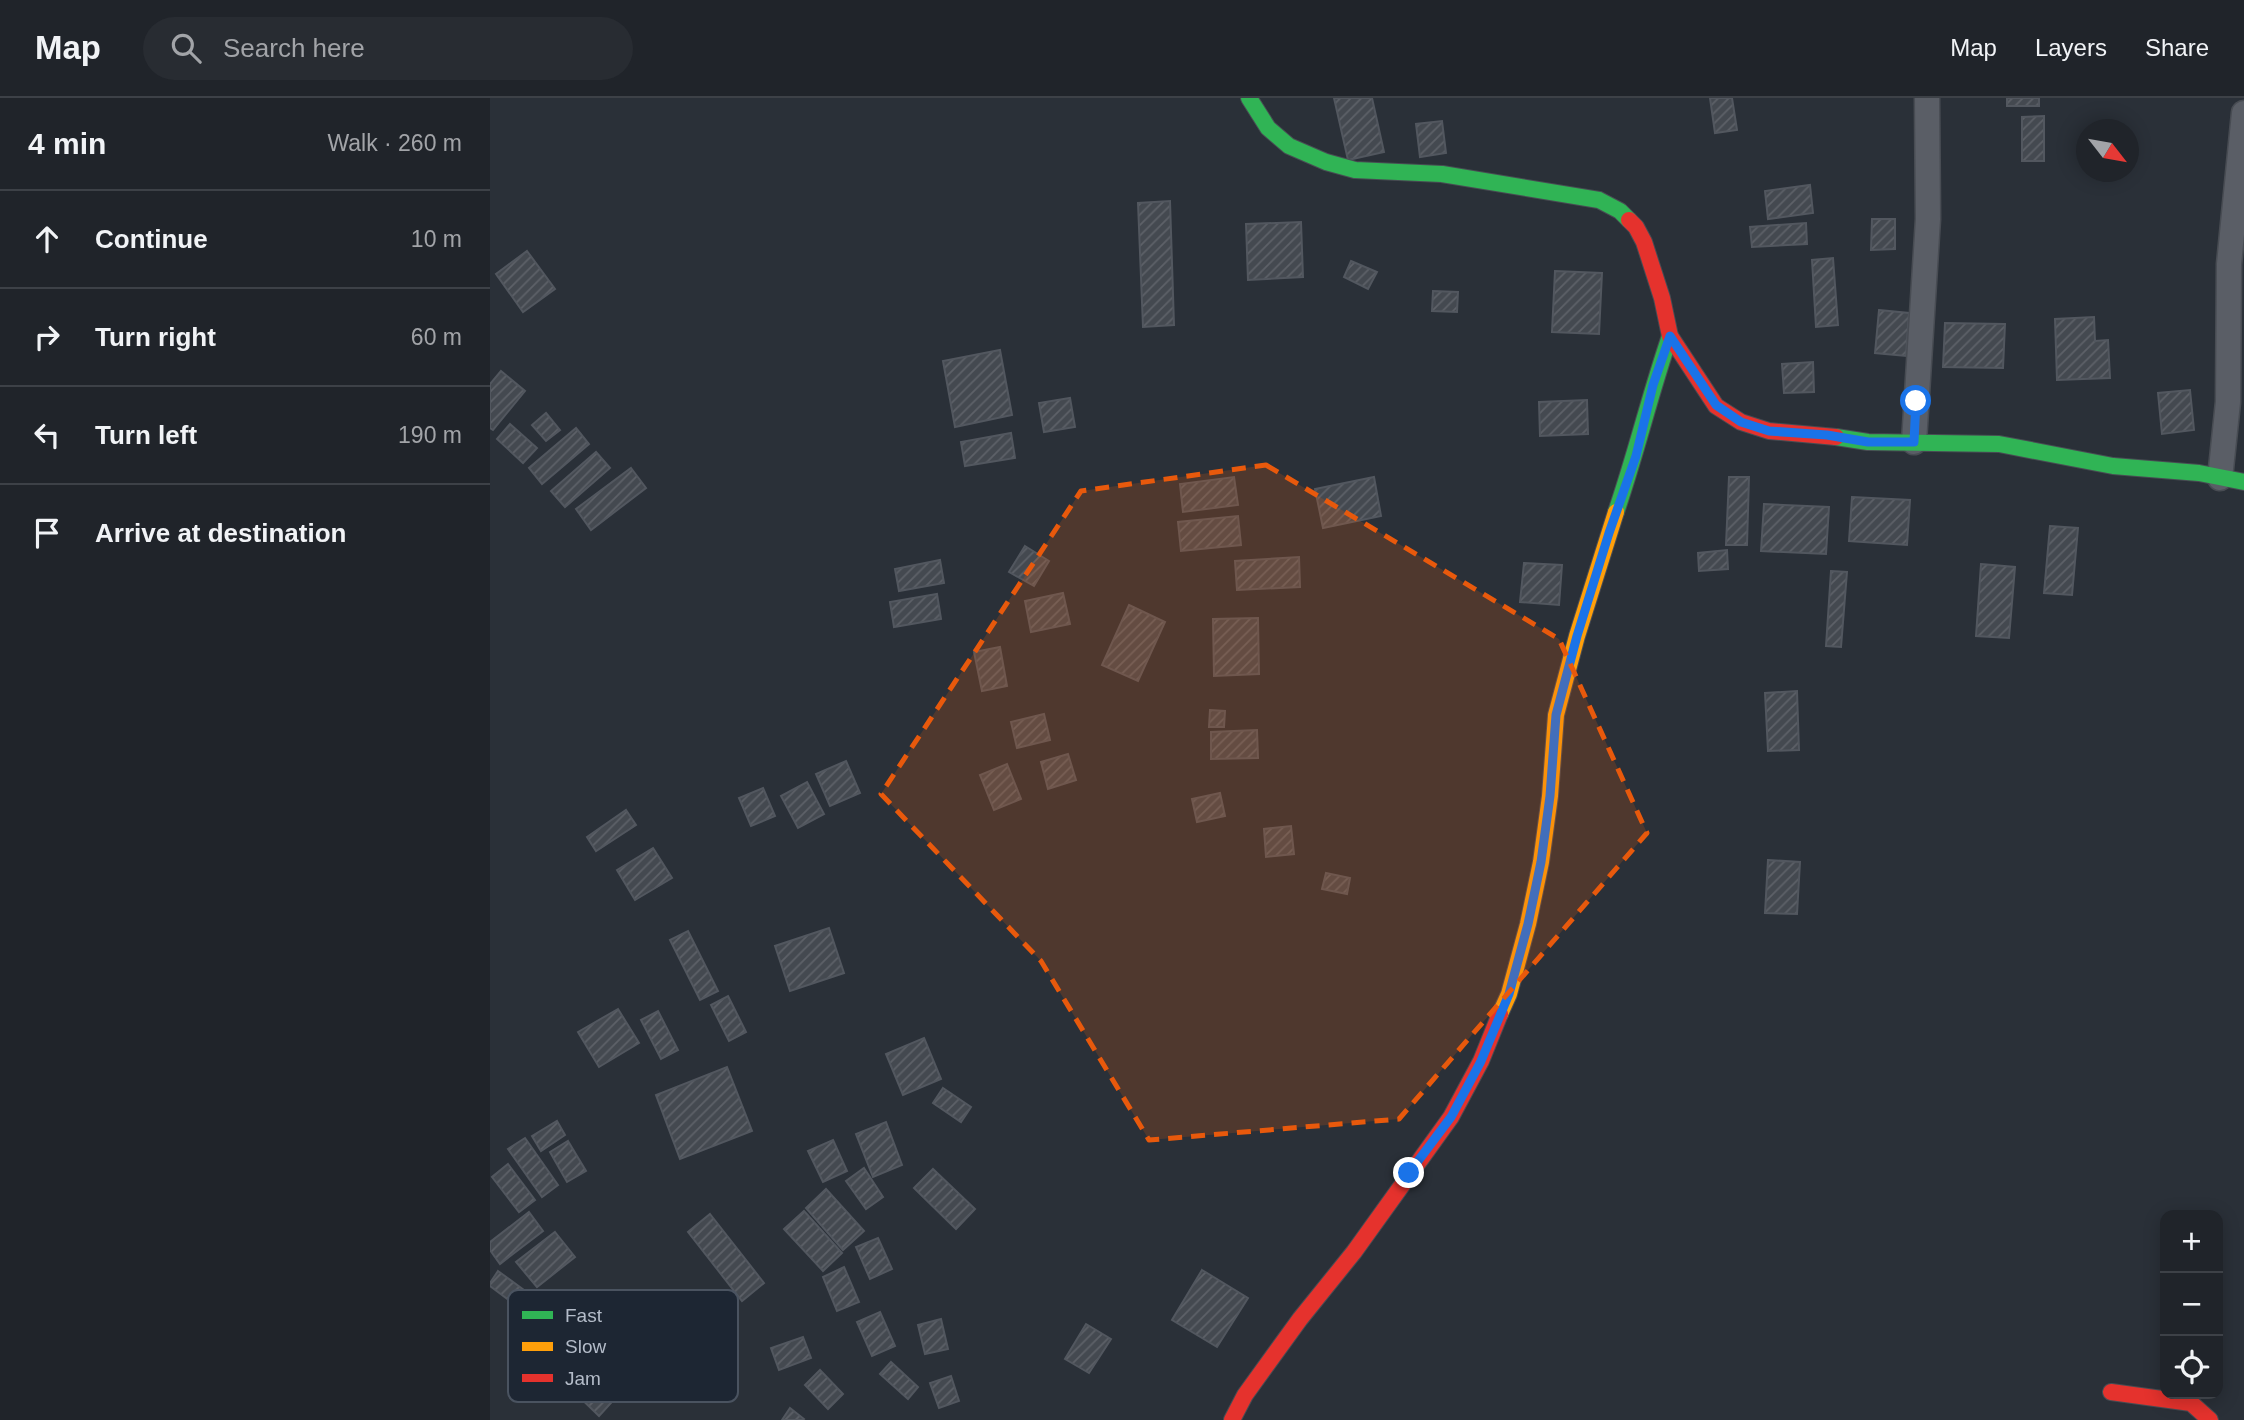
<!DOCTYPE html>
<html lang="en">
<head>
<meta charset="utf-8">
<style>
  :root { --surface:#20242a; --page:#282c32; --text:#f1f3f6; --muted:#a2a4a8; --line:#3d4147 }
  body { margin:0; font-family:Helvetica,sans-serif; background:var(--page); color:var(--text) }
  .controls { position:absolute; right:21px; bottom:21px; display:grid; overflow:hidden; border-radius:14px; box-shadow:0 4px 18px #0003 }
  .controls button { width:63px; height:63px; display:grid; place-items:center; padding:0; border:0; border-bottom:2px solid var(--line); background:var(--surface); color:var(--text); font:35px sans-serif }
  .compass { position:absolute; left:1586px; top:21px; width:63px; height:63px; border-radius:50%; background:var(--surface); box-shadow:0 4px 18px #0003; rotate:121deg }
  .stop { position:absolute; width:21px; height:21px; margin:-16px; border:5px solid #1a73e8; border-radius:50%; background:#fff }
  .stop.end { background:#1a73e8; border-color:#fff; box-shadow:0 2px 7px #0008 }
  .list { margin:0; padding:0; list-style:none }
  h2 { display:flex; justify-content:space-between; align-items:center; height:91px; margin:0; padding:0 28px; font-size:30px }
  h2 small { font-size:23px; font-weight:400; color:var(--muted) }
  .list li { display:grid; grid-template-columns:46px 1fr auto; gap:21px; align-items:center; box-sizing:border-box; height:98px; padding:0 28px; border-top:2px solid var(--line) }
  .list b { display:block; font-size:26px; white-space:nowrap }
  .list em { font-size:23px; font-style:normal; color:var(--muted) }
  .icon { flex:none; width:38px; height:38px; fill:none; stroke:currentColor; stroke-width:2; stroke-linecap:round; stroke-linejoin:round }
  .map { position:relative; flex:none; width:1754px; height:1322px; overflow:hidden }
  header { display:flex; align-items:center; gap:42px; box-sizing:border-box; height:98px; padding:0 35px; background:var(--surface); border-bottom:2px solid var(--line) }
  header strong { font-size:33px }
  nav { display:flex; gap:38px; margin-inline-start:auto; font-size:24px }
  .search { width:490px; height:63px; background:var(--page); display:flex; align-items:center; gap:18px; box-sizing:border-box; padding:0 24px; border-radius:38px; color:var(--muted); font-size:26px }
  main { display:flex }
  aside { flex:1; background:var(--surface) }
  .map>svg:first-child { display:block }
  .building { fill:url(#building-hatch); stroke:#52575f; stroke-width:2 }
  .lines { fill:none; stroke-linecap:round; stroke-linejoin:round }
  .street-casing { stroke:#484c53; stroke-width:27 }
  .fast-casing { stroke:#484c53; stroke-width:18 }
  .slow-casing { stroke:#484c53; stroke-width:18 }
  .jam-casing { stroke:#484c53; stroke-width:18 }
  .street { stroke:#5a5e66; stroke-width:24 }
  .fast { stroke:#30b455; stroke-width:16 }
  .slow { stroke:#ff9f0a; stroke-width:16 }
  .jam { stroke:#e5322d; stroke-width:16 }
  .route { stroke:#1a73e8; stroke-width:9 }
  .marked { fill:#e8590c; fill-opacity:0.2; stroke:#e8590c; stroke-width:5; stroke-dasharray:14 9; stroke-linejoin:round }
  .key { fill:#1d2633; stroke:#4a5360; stroke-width:2 }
  .key-label { font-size:19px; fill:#b4bcc9 }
</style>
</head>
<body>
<header>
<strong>Map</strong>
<div class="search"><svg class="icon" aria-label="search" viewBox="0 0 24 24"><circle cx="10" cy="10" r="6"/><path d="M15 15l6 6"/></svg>Search here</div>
<nav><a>Map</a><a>Layers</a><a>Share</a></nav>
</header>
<main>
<aside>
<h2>4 min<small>Walk · 260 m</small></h2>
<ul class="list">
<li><svg class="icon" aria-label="ahead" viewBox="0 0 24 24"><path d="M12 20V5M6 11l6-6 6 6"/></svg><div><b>Continue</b></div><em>10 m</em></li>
<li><svg class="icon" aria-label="right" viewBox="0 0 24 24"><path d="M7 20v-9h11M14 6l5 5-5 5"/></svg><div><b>Turn right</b></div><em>60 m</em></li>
<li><svg class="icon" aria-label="left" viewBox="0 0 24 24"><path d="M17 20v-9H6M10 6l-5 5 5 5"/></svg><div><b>Turn left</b></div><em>190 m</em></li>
<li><svg class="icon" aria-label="arrive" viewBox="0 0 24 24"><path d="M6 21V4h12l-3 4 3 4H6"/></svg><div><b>Arrive at destination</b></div></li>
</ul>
</aside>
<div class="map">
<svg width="1754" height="1322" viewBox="0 0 1754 1322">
  <defs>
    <pattern id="building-hatch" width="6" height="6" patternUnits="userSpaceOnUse" patternTransform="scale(1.75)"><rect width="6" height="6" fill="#444950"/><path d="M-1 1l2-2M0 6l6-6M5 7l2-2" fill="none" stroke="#5d6168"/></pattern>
  </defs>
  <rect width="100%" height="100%" fill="#2a3038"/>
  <!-- building -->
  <g class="building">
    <polygon points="844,0 882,0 894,54 858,62"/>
    <polygon points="1220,0 1242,0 1247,32 1225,35"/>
    <rect x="1517" y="0" width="32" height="8"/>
    <polygon points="1554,18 1554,63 1532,63 1532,19"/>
    <polygon points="952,23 956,55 930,59 926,26"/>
    <polygon points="1320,87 1323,115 1278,121 1275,93"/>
    <polygon points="680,103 684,227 653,229 648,105"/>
    <polygon points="1382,121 1405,121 1405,151 1381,152"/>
    <polygon points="811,124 813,179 758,182 756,126"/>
    <polygon points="1316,125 1317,146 1262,149 1260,129"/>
    <polygon points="37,153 65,191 33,214 6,176"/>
    <polygon points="1343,160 1348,227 1326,229 1322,162"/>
    <polygon points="861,163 887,174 878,191 854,179"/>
    <polygon points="1065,173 1112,175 1109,236 1062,234"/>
    <polygon points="943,193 968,194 967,214 942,213"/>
    <polygon points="1389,212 1419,215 1416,258 1385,255"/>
    <polygon points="1604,219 1605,243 1618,242 1620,280 1567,282 1565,221"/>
    <polygon points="1455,225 1515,226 1513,270 1453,269"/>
    <polygon points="510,252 522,317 465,329 453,263"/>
    <polygon points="1323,264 1324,294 1294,295 1292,266"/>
    <polygon points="11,273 35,293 3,332 0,330 0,286"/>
    <polygon points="1700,292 1704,332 1672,336 1668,295"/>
    <polygon points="580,300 585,329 554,334 549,305"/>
    <polygon points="1097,302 1098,336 1050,338 1049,304"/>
    <polygon points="56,315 70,332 56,343 42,327"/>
    <polygon points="20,326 47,350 33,365 7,341"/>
    <polygon points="86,330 99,346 52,386 39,370"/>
    <polygon points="521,335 525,360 475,368 471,344"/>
    <polygon points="106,354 120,370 75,409 61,393"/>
    <polygon points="141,370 156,390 101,432 86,411"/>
    <polygon points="744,379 748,407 693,414 690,386"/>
    <polygon points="884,379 891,418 833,430 825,391"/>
    <polygon points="1239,379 1259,379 1257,447 1236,447"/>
    <polygon points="1362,399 1420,402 1417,447 1359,443"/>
    <polygon points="1274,406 1339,409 1336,456 1271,453"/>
    <polygon points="748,418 751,447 691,453 688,424"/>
    <polygon points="1560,428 1588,430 1582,497 1554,495"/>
    <polygon points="535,448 559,463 544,488 519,474"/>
    <polygon points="1237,452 1238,471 1209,473 1208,455"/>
    <polygon points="809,459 810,489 747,492 745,463"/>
    <polygon points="450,462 454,485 409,493 405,471"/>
    <polygon points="1034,465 1072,467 1069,507 1030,504"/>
    <polygon points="1491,466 1525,469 1519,540 1486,538"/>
    <polygon points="1341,473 1357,474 1351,549 1336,548"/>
    <polygon points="573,495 580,526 541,534 535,503"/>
    <polygon points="447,496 451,521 404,529 400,504"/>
    <polygon points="639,507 675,524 648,583 612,567"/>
    <polygon points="768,520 769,576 724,578 723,521"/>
    <polygon points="510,549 517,588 492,593 484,554"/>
    <polygon points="1307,593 1309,652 1278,653 1275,595"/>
    <polygon points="720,612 735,613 734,629 719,629"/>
    <polygon points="554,616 560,642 527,650 521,624"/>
    <polygon points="767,632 768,660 721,661 721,634"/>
    <polygon points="578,656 586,682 558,691 551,664"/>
    <polygon points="356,663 370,695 340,708 326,676"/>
    <polygon points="517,666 531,701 504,712 490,677"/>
    <polygon points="317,684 334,716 308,730 291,698"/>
    <polygon points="273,690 285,718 261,728 249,700"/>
    <polygon points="730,695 735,718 707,724 702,701"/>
    <polygon points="136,712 146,727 106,753 97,739"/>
    <polygon points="801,728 804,756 776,759 774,731"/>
    <polygon points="163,750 182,780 145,802 127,772"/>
    <polygon points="1278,762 1310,764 1307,816 1275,815"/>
    <polygon points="836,775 860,780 857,796 832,791"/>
    <polygon points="339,830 354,875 300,893 285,848"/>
    <polygon points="198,833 228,893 210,902 180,842"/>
    <polygon points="238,898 256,934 239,943 221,907"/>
    <polygon points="128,911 149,945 109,969 88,934"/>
    <polygon points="168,913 188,952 171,961 151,922"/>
    <polygon points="434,940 451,981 413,997 396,956"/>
    <polygon points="237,969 262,1033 190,1061 166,997"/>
    <polygon points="453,990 481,1009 471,1024 443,1005"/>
    <polygon points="67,1023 75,1037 51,1053 42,1038"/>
    <polygon points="396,1024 412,1067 383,1079 366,1036"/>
    <polygon points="35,1040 68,1087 52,1099 18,1051"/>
    <polygon points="343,1042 357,1073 333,1084 318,1053"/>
    <polygon points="78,1043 96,1073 77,1084 60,1054"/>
    <polygon points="18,1066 45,1102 29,1114 2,1079"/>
    <polygon points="374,1070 393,1099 376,1111 356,1083"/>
    <polygon points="443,1071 485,1111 466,1131 424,1090"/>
    <polygon points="336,1091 374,1133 353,1152 316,1110"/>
    <polygon points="314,1113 352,1155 333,1173 294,1131"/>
    <polygon points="39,1114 53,1133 10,1166 0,1152 0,1144"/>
    <polygon points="220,1116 274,1185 252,1203 198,1134"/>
    <polygon points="65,1134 85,1159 47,1189 26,1164"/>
    <polygon points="388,1140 402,1171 380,1181 366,1149"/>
    <polygon points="354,1169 369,1204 347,1213 333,1179"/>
    <polygon points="712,1172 758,1200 727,1249 682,1222"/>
    <polygon points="8,1173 38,1195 28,1209 0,1188 0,1185"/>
    <polygon points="390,1214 405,1248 382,1258 367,1224"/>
    <polygon points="451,1221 458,1251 435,1256 428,1227"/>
    <polygon points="596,1226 621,1241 599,1275 575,1261"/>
    <polygon points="313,1239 321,1260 289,1272 281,1250"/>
    <polygon points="401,1264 428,1289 418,1301 390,1276"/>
    <polygon points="97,1266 129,1296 109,1318 77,1287"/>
    <polygon points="330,1272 353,1296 338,1311 315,1287"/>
    <polygon points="461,1278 469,1303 449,1310 440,1285"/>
    <polygon points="300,1310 314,1321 313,1322 292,1322"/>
  </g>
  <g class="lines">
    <defs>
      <g id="street">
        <polyline points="1424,344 1438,121 1437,0"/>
        <polyline points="1730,380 1738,304 1739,166 1754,15"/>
      </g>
      <g id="fast">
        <polyline points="759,0 778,30 799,48 836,64 865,72 952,76 1109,102 1130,113 1139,122"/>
        <polyline points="1346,339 1378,344 1509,346 1623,368 1709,375 1754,384"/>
        <path d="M1126,414C1146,356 1160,296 1180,238"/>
      </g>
      <polyline id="slow" points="1010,916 1019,896 1038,826 1051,764 1060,698 1066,617 1087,538 1126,414"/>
      <g id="jam">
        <polyline points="1139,122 1146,129 1154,144 1172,200 1180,238 1226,308 1251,324 1279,333 1346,339"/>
        <polyline points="1621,1294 1701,1305 1720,1322"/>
        <polyline points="742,1322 755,1297 810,1221 864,1154 961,1019 991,963 1010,916"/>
      </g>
    </defs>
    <!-- street casing -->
    <use href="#street" class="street-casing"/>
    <!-- fast casing -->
    <use href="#fast" class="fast-casing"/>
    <!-- slow casing -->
    <use href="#slow" class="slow-casing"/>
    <!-- jam casing -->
    <use href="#jam" class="jam-casing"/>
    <!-- street -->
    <use href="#street" class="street"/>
    <!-- fast -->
    <use href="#fast" class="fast"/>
    <!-- slow -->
    <use href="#slow" class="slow"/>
    <!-- jam -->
    <use href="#jam" class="jam"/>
  </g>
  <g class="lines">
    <!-- route -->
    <polyline class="route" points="919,1075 961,1019 991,963 1019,896 1038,826 1051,764 1060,698 1066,617 1087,538 1119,435 1146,358 1163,287 1180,238 1226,307 1251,324 1279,333 1337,337 1378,344 1424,344 1426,303"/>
  </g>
  <!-- marked area -->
  <path class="marked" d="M776,367L1069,541L1157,735L909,1021L659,1042L551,863L391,696L591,393Z"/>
  <!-- legend -->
  <rect x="18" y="1192" width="230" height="112" rx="10" class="key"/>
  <rect x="32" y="1213" width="31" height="8" fill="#30b455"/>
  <rect x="32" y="1244" width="31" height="9" fill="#ff9f0a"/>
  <rect x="32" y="1276" width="31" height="8" fill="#e5322d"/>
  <g class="key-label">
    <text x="75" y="1224">Fast</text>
    <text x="75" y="1255">Slow</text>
    <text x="75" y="1287">Jam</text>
  </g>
</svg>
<div class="controls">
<button>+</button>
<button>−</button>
<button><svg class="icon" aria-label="locate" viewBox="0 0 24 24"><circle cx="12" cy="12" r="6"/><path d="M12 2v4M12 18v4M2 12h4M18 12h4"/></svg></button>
</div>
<svg class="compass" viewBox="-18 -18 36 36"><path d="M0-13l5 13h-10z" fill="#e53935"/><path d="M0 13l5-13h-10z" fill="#a2a4a8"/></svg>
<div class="stop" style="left:1426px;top:303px"></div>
<div class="stop end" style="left:919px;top:1075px"></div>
</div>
</main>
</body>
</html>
